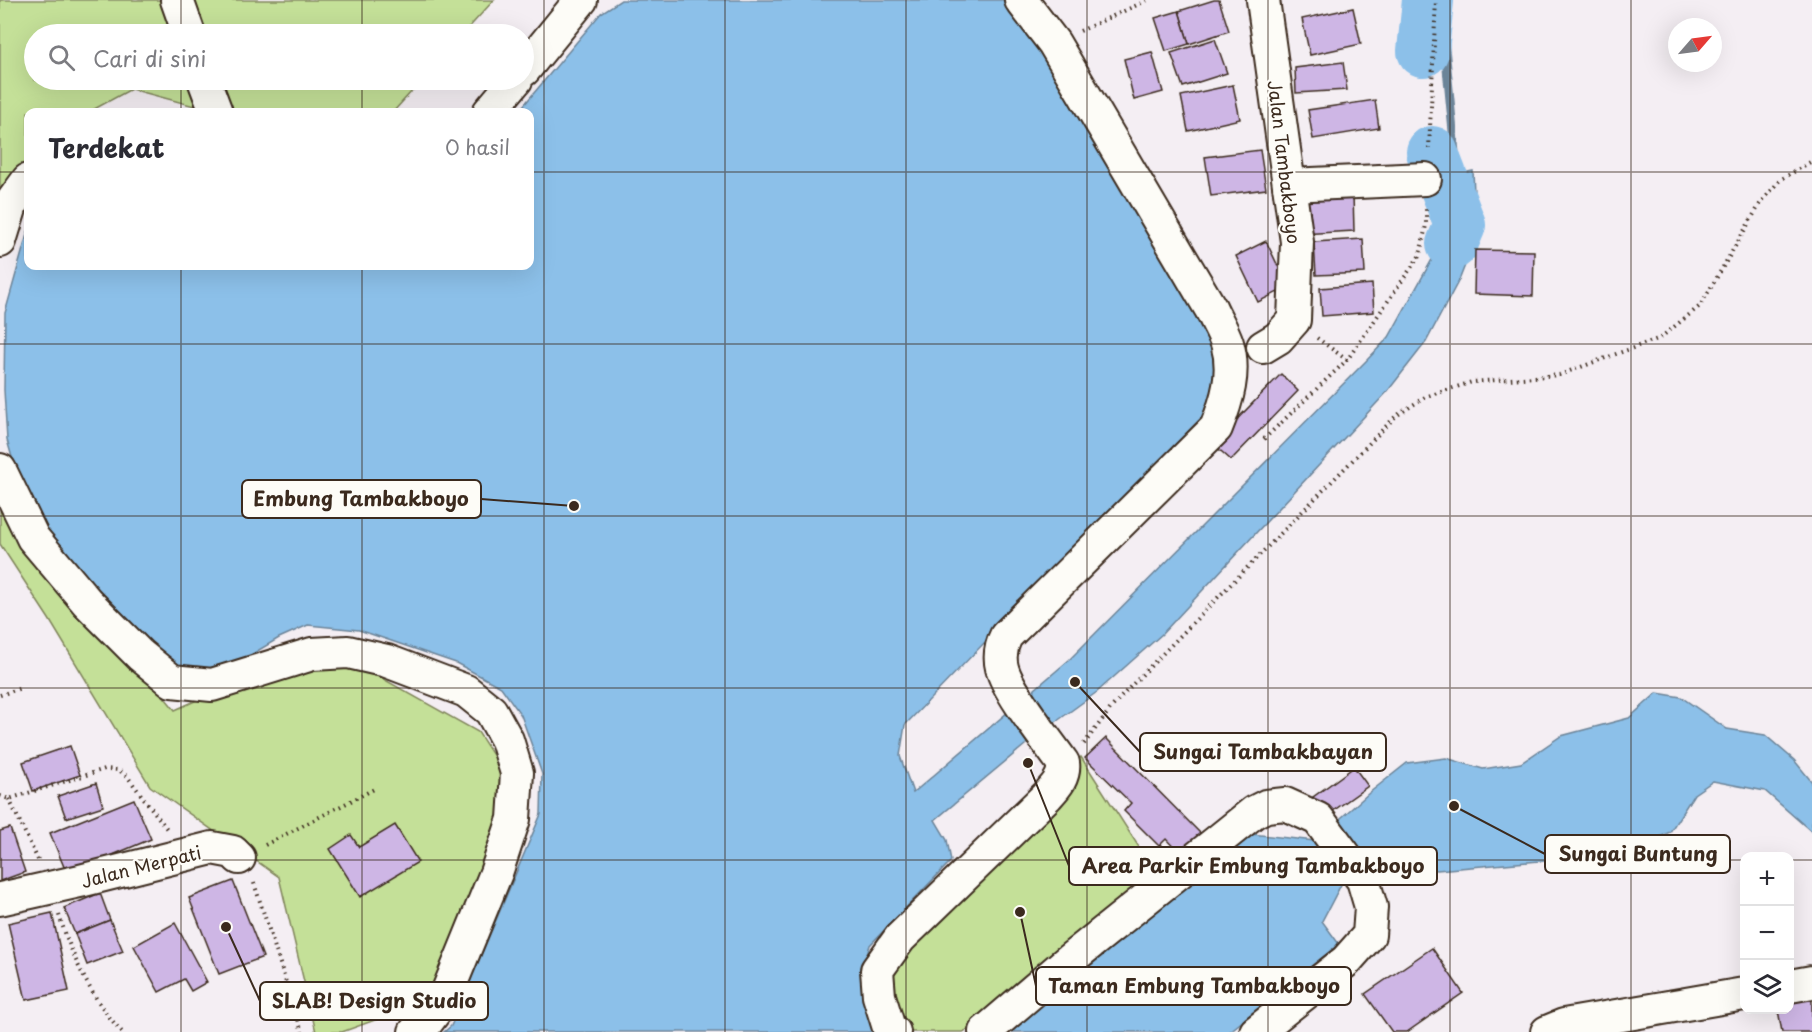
<!DOCTYPE html>
<html lang="id">
<head>
<meta charset="utf-8">
<style>
  :root { --surface:#fff; --page:#f2f2f3; --text:#2b2b33; --muted:#7c7c81; --line:#e1e1e2 }
  body { margin:0; font-family:"Playpen Sans",sans-serif; background:var(--page); color:var(--text) }
  .controls { position:absolute; right:18px; bottom:18px; display:grid; overflow:hidden; border-radius:12px; box-shadow:0 6px 24px #0002 }
  .controls button { width:54px; height:54px; display:grid; place-items:center; padding:0; border:0; border-bottom:2px solid var(--line); background:var(--surface); color:var(--text); font:30px sans-serif }
  .compass { position:absolute; left:1668px; top:18px; width:54px; height:54px; border-radius:50%; background:var(--surface); box-shadow:0 6px 24px #0002; rotate:62deg }
  .list { margin:0; padding:0; list-style:none }
  h2 { display:flex; justify-content:space-between; align-items:center; height:78px; margin:0; padding:0 24px; font-size:26px }
  h2 small { font-size:20px; font-weight:400; color:var(--muted) }
  .icon { flex:none; width:33px; height:33px; fill:none; stroke:currentColor; stroke-width:2; stroke-linecap:round; stroke-linejoin:round }
  .map { position:relative; flex:none; width:1812px; height:1032px; overflow:hidden }
  .search { position:absolute; background:var(--surface); box-shadow:0 6px 24px #0002; left:24px; top:24px; width:510px; height:66px; display:flex; align-items:center; gap:15px; box-sizing:border-box; padding:0 21px; border-radius:33px; color:var(--muted); font-size:22px }
  .panel { position:absolute; background:var(--surface); box-shadow:0 6px 24px #0002; left:24px; top:108px; width:510px; height:162px; border-radius:12px }
  .map>svg:first-child { display:block }
  .green { fill:#c4e098; stroke:#80855b; stroke-width:1.5 }
  .water { fill:#8cc0e9; stroke:#6c8498; stroke-width:1.5 }
  .lines { fill:none; stroke-linecap:round; stroke-linejoin:round }
  .stream { stroke:#6c8498; stroke-width:9 }
  .river { stroke:#8cc0e9; stroke-width:52 }
  .building { fill:#ceb6e5; stroke:#3b2a1e; stroke-width:1.5 }
  .minor-casing { stroke:#3b2a1e; stroke-width:36 }
  .path { stroke:#3b2a1e; stroke-width:4; stroke-dasharray:1.5 4.5; stroke-linecap:butt }
  .minor { stroke:#fdfcf7; stroke-width:32 }
  .grid { fill:none; stroke:#3b2a1e; stroke-width:1.5; stroke-opacity:0.55 }
  .labels { text-anchor:middle; dominant-baseline:central; stroke-width:4.5; stroke-linejoin:round; paint-order:stroke }
  .street-label { font-size:18px; fill:#3b2a1e; stroke:#fdfcf7 }
  .leader { fill:none; stroke:#3b2a1e; stroke-width:2 }
  .callout-dot { fill:#3b2a1e; stroke:#fdfcf7; stroke-width:2 }
  .callout { fill:#fdfcf7; stroke:#3b2a1e; stroke-width:2 }
  .callout-label { font-size:20px; text-anchor:middle; font-weight:bold; fill:#3b2a1e }
</style>
</head>
<body>
<div class="map">
<svg width="1812" height="1032" viewBox="0 0 1812 1032">
  <rect width="100%" height="100%" fill="#f4eef3"/>
  <filter id="ink" filterUnits="userSpaceOnUse"><feTurbulence type="fractalNoise" baseFrequency=".0167" numOctaves="2"/><feDisplacementMap in="SourceGraphic" scale="12" xChannelSelector="R" yChannelSelector="G"/><feConvolveMatrix kernelMatrix="1 2 1 2 8 2 1 2 1" color-interpolation-filters="sRGB"/></filter>
  <g filter="url(#ink)">
    <!-- green -->
    <g class="green">
      <polygon points="0,0 172,0 183,34 34,34 34,80 199,80 209,110 131,89 89,112 28,112 28,160 4,189 0,209"/>
      <polygon points="188,0 494,0 463,34 200,34"/>
      <polygon points="217,80 422,80 393,112 254,112 228,110"/>
      <polygon points="0,460 45,552 175,710 321,644 478,732 515,789 427,1001 342,1032 316,1032 279,877 150,786 49,619 0,544"/>
      <polygon points="1081,757 1155,872 976,1025 963,1032 907,1032 883,977"/>
    </g>
    <!-- water -->
    <g class="water">
      <polygon points="621,0 1012,0 1203,318 1215,352 1215,385 1201,418 905,725 900,756 913,793 1069,660 1366,361 1389,337 1445,236 1429,180 1473,171 1476,237 1460,278 1426,342 1387,392 1162,634 1097,692 1031,740 935,820 947,840 951,861 870,945 861,975 866,1010 878,1032 444,1032 451,1026 541,814 542,774 521,715 501,687 456,663 359,630 308,625 279,638 232,666 205,671 182,669 158,655 43,527 20,485 7,440 4,390 5,313 28,231 28,266 530,266 530,112 518,112 601,13"/>
      <polygon points="1657,693 1681,697 1727,729 1765,735 1794,760 1812,782 1812,832 1765,791 1713,781 1694,794 1670,832 1628,853 1437,870 1373,853 1344,879 1322,921 1339,944 1229,1032 1009,1032 1251,834 1315,841 1369,793 1407,763 1446,758 1483,769 1521,763 1561,736 1629,718"/>
    </g>
    <g class="lines">
      <!-- stream -->
      <polyline class="stream" points="1446,0 1442,16 1458,184"/>
      <!-- river -->
      <g class="river">
        <polyline points="1423,51 1428,0"/>
        <polyline points="1432,152 1460,225 1452,244"/>
      </g>
    </g>
    <!-- building -->
    <g class="building">
      <polygon points="1214,0 1219,0 1229,31 1189,44 1179,11"/>
      <polygon points="1353,8 1361,44 1310,55 1302,19"/>
      <polygon points="1179,11 1189,44 1166,51 1155,18"/>
      <polygon points="1215,39 1227,73 1183,87 1171,53"/>
      <polygon points="1152,52 1163,92 1134,100 1124,59"/>
      <polygon points="1343,62 1347,90 1296,93 1295,68"/>
      <polygon points="1233,85 1240,119 1188,131 1181,96"/>
      <polygon points="1375,100 1379,128 1313,139 1308,110"/>
      <polygon points="1260,150 1266,189 1211,196 1205,157"/>
      <polygon points="1353,194 1354,231 1300,234 1298,196"/>
      <polygon points="1363,239 1365,273 1316,275 1314,242"/>
      <polygon points="1266,241 1288,287 1258,302 1236,256"/>
      <polygon points="1475,250 1534,251 1533,296 1474,294"/>
      <polygon points="1372,284 1374,312 1322,316 1320,288"/>
      <polygon points="1281,374 1298,391 1231,460 1213,444"/>
      <polygon points="1106,738 1203,836 1183,857 1166,839 1159,846 1124,811 1131,803 1085,758"/>
      <polygon points="70,746 80,775 33,791 23,762"/>
      <polygon points="1354,767 1368,786 1323,818 1309,800"/>
      <polygon points="96,783 103,806 66,818 58,796"/>
      <polygon points="134,799 151,839 67,874 50,833"/>
      <polygon points="395,825 418,862 360,897 330,849 351,835 359,847"/>
      <polygon points="10,828 25,872 0,881 0,831"/>
      <polygon points="233,881 263,957 219,974 189,898"/>
      <polygon points="100,893 110,920 75,934 64,908"/>
      <polygon points="52,913 69,991 26,1000 8,923"/>
      <polygon points="110,920 123,951 87,965 75,934"/>
      <polygon points="175,923 207,982 191,991 184,979 159,992 134,946"/>
      <polygon points="1432,948 1463,993 1407,1032 1392,1032 1365,994"/>
      <polygon points="1812,992 1812,1032 1782,1032 1778,1010 1790,1010 1790,996"/>
    </g>
    <g class="lines">
      <defs>
        <g id="minor">
          <polyline points="177,0 189,34"/>
          <polyline points="1263,0 1297,242 1294,320 1278,338 1263,347"/>
          <polyline points="524,70 581,0"/>
          <polyline points="204,80 216,112"/>
          <polyline points="489,112 516,80"/>
          <polyline points="1289,185 1425,179"/>
          <polyline points="0,241 12,202 28,180"/>
          <polyline points="0,470 33,538 87,602 140,655 172,681 212,685 312,654 348,652 387,661 466,691 491,711 507,740 517,773 514,819 496,873 445,998 426,1023 415,1032"/>
          <polyline points="0,899 80,881 212,848 233,852 239,858"/>
          <polyline points="1790,986 1812,982"/>
          <path d="M894,1032L889,1028L879,996L877,970L900,938L1047,796C1056,786 1065,777 1063,763C1047,740 1008,692 1002,668C999,656 1001,646 1006,636L1216,428C1227,401 1236,372 1227,343C1223,331 1216,320 1211,309L1054,43L1021,0"/>
          <polyline points="985,1032 1068,961 1254,812 1266,806 1285,804 1318,819 1363,880 1371,907 1369,935 1346,961 1256,1032"/>
          <polyline points="1547,1032 1564,1025 1744,994"/>
        </g>
      </defs>
      <!-- minor casing -->
      <use href="#minor" class="minor-casing"/>
      <!-- path -->
      <g class="path">
        <polyline points="1080,31 1148,0"/>
        <polyline points="1429,149 1436,0"/>
        <polyline points="1317,338 1347,360 1420,255 1426,225 1426,207"/>
        <polyline points="1264,439 1347,360"/>
        <polyline points="0,695 21,688"/>
        <polyline points="1084,744 1111,708 1132,685 1396,416 1425,397 1472,382 1559,375 1660,338 1700,306 1760,204 1780,180 1812,161"/>
        <polyline points="0,796 9,799 105,769 119,770 127,776 167,829"/>
        <polyline points="9,799 38,860"/>
        <polyline points="265,845 374,789"/>
        <polyline points="254,883 302,1032"/>
        <path d="M59,915C73,959 91,998 122,1032"/>
      </g>
      <!-- minor -->
      <use href="#minor" class="minor"/>
    </g>
  </g>
  <!-- grid -->
  <path class="grid" d="M181,0V34M362,0V34M544,0V1032M725,0V1032M906,0V1032M1087,0V1032M1268,0V1032M1450,0V1032M1631,0V1032M181,80V112M362,80V112M0,172H28M530,172H1812M181,266V1032M362,266V1032M0,344H1812M0,516H1812M0,688H1812M0,860H1744M1790,860H1812"/>
  <g class="labels">
    <!-- street labels -->
    <g class="street-label">
      <text transform="translate(1285 162) rotate(83)">Jalan Tambakboyo</text>
      <text transform="translate(141 866) rotate(-14)">Jalan Merpati</text>
    </g>
  </g>
  <!-- callouts -->
  <path class="leader" d="M574 506L481 499M1075 682L1140 752M1454 806L1545 854M1028 763L1069 866M1020 912L1036 986M226 927L260 1001"/>
  <g class="callout-dot">
    <circle cx="574" cy="506" r="6"/>
    <circle cx="1075" cy="682" r="6"/>
    <circle cx="1454" cy="806" r="6"/>
    <circle cx="1028" cy="763" r="6"/>
    <circle cx="1020" cy="912" r="6"/>
    <circle cx="226" cy="927" r="6"/>
  </g>
  <g class="callout">
    <rect x="242" y="480" width="239" height="38" rx="6"/>
    <rect x="1140" y="733" width="246" height="38" rx="6"/>
    <rect x="1545" y="835" width="185" height="38" rx="6"/>
    <rect x="1069" y="847" width="368" height="38" rx="6"/>
    <rect x="1036" y="967" width="315" height="38" rx="6"/>
    <rect x="260" y="982" width="228" height="38" rx="6"/>
  </g>
  <g class="callout-label">
    <text x="361" y="506">Embung Tambakboyo</text>
    <text x="1263" y="759">Sungai Tambakbayan</text>
    <text x="1638" y="861">Sungai Buntung</text>
    <text x="1253" y="873">Area Parkir Embung Tambakboyo</text>
    <text x="1194" y="993">Taman Embung Tambakboyo</text>
    <text x="374" y="1008">SLAB! Design Studio</text>
  </g>
</svg>
<div class="controls">
<button>+</button>
<button>−</button>
<button><svg class="icon" aria-label="layers" viewBox="0 0 24 24"><path d="M12 4l9 5-9 5-9-5zM3 14l9 5 9-5"/></svg></button>
</div>
<svg class="compass" viewBox="-18 -18 36 36"><path d="M0-13l5 13h-10z" fill="#e53935"/><path d="M0 13l5-13h-10z" fill="#7c7c81"/></svg>
<div class="search"><svg class="icon" aria-label="search" viewBox="0 0 24 24"><circle cx="10" cy="10" r="6"/><path d="M15 15l6 6"/></svg>Cari di sini</div>
<section class="panel">
<h2>Terdekat<small>0 hasil</small></h2>
<ul class="list">
</ul>
</section>
</div>
</body>
</html>
